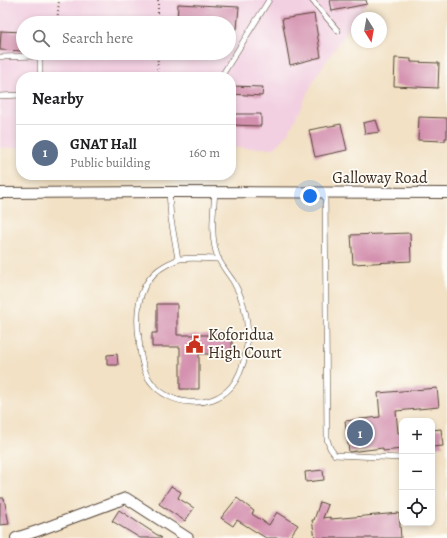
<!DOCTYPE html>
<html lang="en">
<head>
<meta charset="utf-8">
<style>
  :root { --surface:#fff; --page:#f2f2f2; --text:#202124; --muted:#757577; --line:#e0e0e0; --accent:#c8321e }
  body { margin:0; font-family:Alegreya,serif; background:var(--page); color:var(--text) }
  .controls { position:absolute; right:12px; bottom:12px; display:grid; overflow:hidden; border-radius:8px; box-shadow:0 2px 6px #0003 }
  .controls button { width:36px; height:36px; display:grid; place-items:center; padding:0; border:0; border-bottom:1px solid var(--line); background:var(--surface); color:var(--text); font:20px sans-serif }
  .compass { position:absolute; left:351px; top:12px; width:36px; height:36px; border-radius:50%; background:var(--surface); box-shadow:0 2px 6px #0003; rotate:169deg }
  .you { position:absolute; left:310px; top:196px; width:14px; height:14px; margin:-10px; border:3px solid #fff; border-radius:50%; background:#1a73e8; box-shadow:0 0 0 6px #1a73e833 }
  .badge { display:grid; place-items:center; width:26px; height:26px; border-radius:50%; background:var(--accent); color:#fff; font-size:13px; font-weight:700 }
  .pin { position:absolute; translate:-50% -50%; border:2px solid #fff; box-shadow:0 1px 4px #0006 }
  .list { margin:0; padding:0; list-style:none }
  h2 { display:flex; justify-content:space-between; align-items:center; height:52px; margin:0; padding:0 16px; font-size:17px }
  h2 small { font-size:13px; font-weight:400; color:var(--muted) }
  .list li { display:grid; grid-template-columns:26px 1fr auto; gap:12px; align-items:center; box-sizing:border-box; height:56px; padding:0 16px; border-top:1px solid var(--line) }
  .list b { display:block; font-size:15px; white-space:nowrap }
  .list p { margin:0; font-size:13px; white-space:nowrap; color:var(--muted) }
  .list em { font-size:13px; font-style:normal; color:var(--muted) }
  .icon { flex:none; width:22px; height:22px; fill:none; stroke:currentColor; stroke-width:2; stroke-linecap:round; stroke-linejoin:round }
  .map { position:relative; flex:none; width:447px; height:538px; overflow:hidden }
  .search { position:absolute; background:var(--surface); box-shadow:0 2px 6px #0003; left:16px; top:16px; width:220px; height:44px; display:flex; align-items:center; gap:10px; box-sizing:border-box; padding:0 14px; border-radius:22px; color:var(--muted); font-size:15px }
  .panel { position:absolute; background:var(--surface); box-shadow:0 2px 6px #0003; left:16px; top:72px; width:220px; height:108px; border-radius:16px }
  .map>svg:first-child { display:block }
  .built { fill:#f2cfe1; fill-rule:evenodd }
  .building { fill:#d491af }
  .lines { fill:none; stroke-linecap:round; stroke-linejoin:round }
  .service-casing { stroke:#564537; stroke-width:6 }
  .minor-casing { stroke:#564537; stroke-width:12 }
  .path { stroke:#564537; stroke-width:2; stroke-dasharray:1 3; stroke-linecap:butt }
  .service { stroke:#fff; stroke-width:5 }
  .minor { stroke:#fff; stroke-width:10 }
  .labels { text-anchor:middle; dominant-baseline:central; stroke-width:3.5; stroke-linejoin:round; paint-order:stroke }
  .street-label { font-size:16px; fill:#3b2a1e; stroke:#fdfcf7 }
  .poi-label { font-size:16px; fill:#3b2a1e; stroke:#fdfcf7; text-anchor:start }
</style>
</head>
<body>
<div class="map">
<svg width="447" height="538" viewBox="0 0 447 538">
  <rect width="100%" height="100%" fill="#fdfcf7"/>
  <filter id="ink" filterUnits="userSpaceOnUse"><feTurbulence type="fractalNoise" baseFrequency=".025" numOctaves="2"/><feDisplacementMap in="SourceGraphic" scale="8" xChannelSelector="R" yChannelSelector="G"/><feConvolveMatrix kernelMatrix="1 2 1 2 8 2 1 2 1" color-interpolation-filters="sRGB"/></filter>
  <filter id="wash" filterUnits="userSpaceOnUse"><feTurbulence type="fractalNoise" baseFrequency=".012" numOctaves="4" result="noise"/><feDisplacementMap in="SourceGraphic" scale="16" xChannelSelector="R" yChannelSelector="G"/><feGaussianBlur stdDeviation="0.9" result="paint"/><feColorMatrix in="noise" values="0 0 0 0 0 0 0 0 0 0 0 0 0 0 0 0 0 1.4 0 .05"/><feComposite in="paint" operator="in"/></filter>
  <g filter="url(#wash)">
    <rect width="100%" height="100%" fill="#f2e1c5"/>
    <!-- built -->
    <path class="built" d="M0,0H368L315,78L290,130L275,148H231V77H21V148H0ZM23,23H229V53H23Z"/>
    <g id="blocks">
      <!-- building -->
      <g class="building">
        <polygon points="330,0 366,0 367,4 332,11"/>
        <polygon points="178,4 239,7 237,29 229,29 229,23 177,23"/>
        <polygon points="314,14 321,57 290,65 282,19"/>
        <polygon points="1,31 23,32 23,51 0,50"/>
        <polygon points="395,58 411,59 411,62 439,63 438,88 394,86"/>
        <polygon points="231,86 263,87 262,96 231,94"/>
        <polygon points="231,114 261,114 261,126 231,125"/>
        <polygon points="419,117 447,118 447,138 445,138 445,141 418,140"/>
        <polygon points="376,120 380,132 365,134 363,123"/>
        <polygon points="341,124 347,150 315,157 309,130"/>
        <polygon points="410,233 411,261 353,264 351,235"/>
        <polygon points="157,304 177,304 177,335 232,335 232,354 199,354 199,389 180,389 180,347 152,347 152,333 157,333"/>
        <polygon points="117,354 118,365 107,365 107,355"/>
        <polygon points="437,388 439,407 396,411 398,433 402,433 402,449 383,451 383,448 349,452 345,421 380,417 378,393"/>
        <polygon points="441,429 443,446 432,447 432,430"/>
        <polygon points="323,470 324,480 306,482 305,472"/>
        <polygon points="171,486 181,492 178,498 194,508 185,521 159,504"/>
        <polygon points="0,498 4,498 9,524 0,525"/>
        <polygon points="237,498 254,511 252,514 269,525 277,512 298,525 289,538 266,538 237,520 233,526 221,518"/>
        <polygon points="320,502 328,505 323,518 330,517 331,519 399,513 401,538 315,538 312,520 314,520"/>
        <polygon points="119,510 145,527 162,538 140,538 112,521"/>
      </g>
    </g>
  </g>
  <g filter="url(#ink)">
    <use href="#blocks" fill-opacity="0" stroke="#564537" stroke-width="1"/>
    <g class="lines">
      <defs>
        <g id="service">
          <polyline points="312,0 338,31"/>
          <polyline points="0,57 40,56 40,77"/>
          <polyline points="221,77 269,0"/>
          <polyline points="0,96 21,95"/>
          <polyline points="169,192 171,219 178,259"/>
          <path d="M215,192C213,215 210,237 218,258C222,266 228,274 233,281C247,305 251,329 245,357C242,367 239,378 231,387C211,410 169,406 151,382C142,371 140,353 139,339C135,310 138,280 166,265C170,263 175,260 180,259C192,257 206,259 219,259"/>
          <polyline points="325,193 327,439 330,448 335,455 402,458"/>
        </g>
        <g id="minor">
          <polyline points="0,193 169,192 447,193"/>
          <polyline points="16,538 37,531 126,498 188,538"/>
        </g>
      </defs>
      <!-- service casing -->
      <use href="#service" class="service-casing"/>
      <!-- minor casing -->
      <use href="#minor" class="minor-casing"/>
      <!-- path -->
      <g class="path">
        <polyline points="158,0 158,23"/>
        <polyline points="57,23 59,0"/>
        <polyline points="47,56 52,53"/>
        <polyline points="157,77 158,53"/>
      </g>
      <!-- service -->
      <use href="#service" class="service"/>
      <!-- minor -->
      <use href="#minor" class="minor"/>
    </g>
  </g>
  <!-- icons -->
  <defs>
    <symbol id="civic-bare" viewBox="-9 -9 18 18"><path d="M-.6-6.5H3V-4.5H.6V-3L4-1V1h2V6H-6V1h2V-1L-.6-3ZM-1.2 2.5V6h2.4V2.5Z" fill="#c8321e" stroke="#fdfcf7" stroke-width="2.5" paint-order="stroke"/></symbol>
  </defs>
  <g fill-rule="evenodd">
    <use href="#civic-bare" x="182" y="332" width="25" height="25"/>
  </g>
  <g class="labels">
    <!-- street labels -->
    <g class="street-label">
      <text x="380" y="178">Galloway Road</text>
    </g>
    <!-- poi labels -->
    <g class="poi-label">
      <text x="208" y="335">Koforidua<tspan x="208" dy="18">High Court</tspan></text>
    </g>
  </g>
</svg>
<div class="controls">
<button>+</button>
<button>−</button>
<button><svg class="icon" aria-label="locate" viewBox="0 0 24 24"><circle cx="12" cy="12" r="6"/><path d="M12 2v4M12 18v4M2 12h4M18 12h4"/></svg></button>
</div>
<svg class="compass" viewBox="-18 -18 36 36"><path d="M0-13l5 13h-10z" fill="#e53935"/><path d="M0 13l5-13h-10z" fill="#757577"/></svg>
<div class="you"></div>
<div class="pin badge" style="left:360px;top:433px;background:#5c6f8a">1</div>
<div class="search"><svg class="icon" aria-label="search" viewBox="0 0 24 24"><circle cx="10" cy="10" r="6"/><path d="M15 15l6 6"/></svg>Search here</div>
<section class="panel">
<h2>Nearby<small></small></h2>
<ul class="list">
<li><span class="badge" style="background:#5c6f8a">1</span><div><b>GNAT Hall</b><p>Public building</p></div><em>160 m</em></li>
</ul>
</section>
</div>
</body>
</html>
